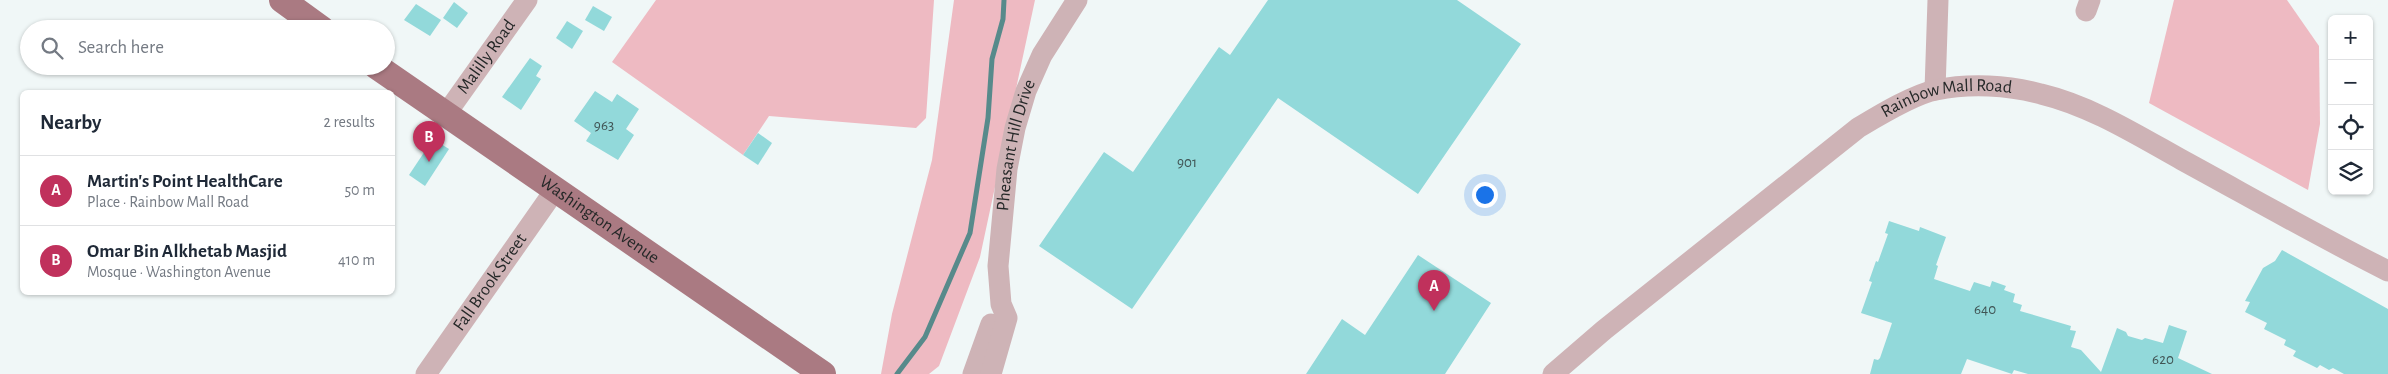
<!DOCTYPE html>
<html lang="en">
<head>
<meta charset="utf-8">
<style>
  :root { --surface:#fff; --page:#f6f6f7; --text:#1f2937; --muted:#747a83; --line:#e0e1e3; --accent:#c0315c }
  body { margin:0; font-family:"Alegreya Sans",sans-serif; background:var(--page); color:var(--text) }
  .controls { position:absolute; right:15px; top:15px; display:grid; overflow:hidden; border-radius:8px; box-shadow:0 1px 4px #0004 }
  .controls button { width:45px; height:45px; display:grid; place-items:center; padding:0; border:0; border-bottom:1px solid var(--line); background:var(--surface); color:var(--text); font:25px sans-serif }
  .you { position:absolute; left:1484px; top:194px; width:18px; height:18px; margin:-12px; border:4px solid #fff; border-radius:50%; background:#1a73e8; box-shadow:0 0 0 8px #1a73e833 }
  .badge { display:grid; place-items:center; width:32px; height:32px; border-radius:50%; background:var(--accent); color:#fff; font-size:16px; font-weight:700 }
  .pin { position:absolute; translate:-50% -41px; filter:drop-shadow(0 1px 2px #0008) }
  .pin::after { content:''; position:absolute; top:26px; width:18px; height:15px; background:inherit; clip-path:polygon(0 0,100% 0,50% 100%) }
  .list { margin:0; padding:0; list-style:none }
  h2 { display:flex; justify-content:space-between; align-items:center; height:65px; margin:0; padding:0 20px; font-size:21px }
  h2 small { font-size:16px; font-weight:400; color:var(--muted) }
  .list li { display:grid; grid-template-columns:32px 1fr auto; gap:15px; align-items:center; box-sizing:border-box; height:70px; padding:0 20px; border-top:1px solid var(--line) }
  .list b { display:block; font-size:19px; white-space:nowrap }
  .list p { margin:0; font-size:16px; white-space:nowrap; color:var(--muted) }
  .list em { font-size:16px; font-style:normal; color:var(--muted) }
  .icon { flex:none; width:28px; height:28px; fill:none; stroke:currentColor; stroke-width:2; stroke-linecap:round; stroke-linejoin:round }
  .map { position:relative; flex:none; width:2388px; height:374px; overflow:hidden }
  .search { position:absolute; background:var(--surface); box-shadow:0 1px 4px #0004; left:20px; top:20px; width:375px; height:55px; display:flex; align-items:center; gap:12px; box-sizing:border-box; padding:0 18px; border-radius:28px; color:var(--muted); font-size:19px }
  .panel { position:absolute; background:var(--surface); box-shadow:0 1px 4px #0004; left:20px; top:90px; width:375px; height:205px; border-radius:8px }
  .map>svg:first-child { display:block }
  .green { fill:#eebac2 }
  .lines { fill:none; stroke-linecap:round; stroke-linejoin:round }
  .stream { stroke:#578a8b; stroke-width:5 }
  .building { fill:#92d9da }
  .minor { stroke:#ceb3b6; stroke-width:21 }
  .major { stroke:#aa7a82; stroke-width:26 }
  .labels { text-anchor:middle; dominant-baseline:central; stroke-width:5; stroke-linejoin:round; paint-order:stroke }
  .number-label { font-size:15px; fill:#405454 }
  .street-label { font-size:18px; fill:#252828; stroke:#fff }
</style>
</head>
<body>
<div class="map">
<svg width="2388" height="374" viewBox="0 0 2388 374">
  <rect width="100%" height="100%" fill="#f0f7f7"/>
  <!-- green -->
  <g class="green">
    <polygon points="656,0 934,0 926,118 916,128 769,116 743,155 612,62"/>
    <polygon points="954,0 1035,0 980,257 939,366 929,374 881,374 892,314 932,160"/>
    <polygon points="2174,0 2287,0 2319,46 2320,124 2308,190 2149,103"/>
  </g>
  <g class="lines">
    <!-- stream -->
    <polyline class="stream" points="897,374 925,337 970,233 988,118 992,59 1003,19 1004,0"/>
  </g>
  <!-- building -->
  <g class="building">
    <polygon points="1268,0 1457,0 1521,44 1418,194 1278,98 1132,309 1039,246 1104,152 1133,172 1219,47 1230,55"/>
    <polygon points="454,2 468,13 457,28 443,18"/>
    <polygon points="416,4 441,20 430,36 404,20"/>
    <polygon points="593,6 612,17 604,31 585,20"/>
    <polygon points="567,21 583,31 572,49 556,38"/>
    <polygon points="530,58 542,66 536,76 541,79 521,110 502,97"/>
    <polygon points="595,91 612,102 617,94 639,109 626,129 634,135 618,160 586,141 591,133 574,121"/>
    <polygon points="758,133 772,143 758,165 743,155"/>
    <polygon points="433,139 449,149 425,186 409,175"/>
    <polygon points="1889,221 1919,231 1920,227 1946,237 1936,265 1938,266 1934,279 1970,291 1974,282 1990,287 1992,281 2006,286 2004,290 2015,294 2013,302 2022,305 2020,311 2071,326 2070,330 2076,331 2071,347 2081,350 2101,372 2117,328 2126,332 2128,336 2142,340 2145,338 2163,343 2169,325 2187,331 2178,358 2212,374 2028,374 2014,370 2012,374 1967,359 1961,374 1870,374 1874,359 1878,360 1880,358 1892,323 1861,313 1872,282 1869,281 1876,261 1878,262 1888,234 1885,233"/>
    <polygon points="2282,250 2388,309 2388,374 2344,374 2333,368 2329,370 2320,365 2317,368 2293,356 2296,351 2284,345 2286,340 2264,329 2267,323 2245,312 2250,302 2245,301 2263,268 2275,261"/>
    <polygon points="1418,255 1491,303 1445,374 1306,374 1342,319 1365,335"/>
  </g>
  <g class="lines">
    <!-- minor -->
    <g class="minor">
      <polyline points="2086,11 2090,0"/>
      <polyline points="1935,90 1938,0"/>
      <path id="s1" d="M446,114L527,0"/>
      <path id="s2" d="M426,374L555,190"/>
      <polyline points="973,374 991,324"/>
      <path id="s3" d="M991,374L1007,318L1001,304L998,266L1007,169L1015,128L1026,91L1042,55L1077,0"/>
      <path id="s4" d="M1553,374L1604,330L1858,128C1878,116 1914,94 1936,90C1969,83 2009,85 2041,94C2091,106 2137,135 2182,160C2250,197 2318,236 2388,271"/>
    </g>
    <!-- major -->
    <g class="major">
      <polyline points="282,0 322,29"/>
      <path id="s5" d="M376,66L823,374"/>
    </g>
  </g>
  <g class="labels">
    <!-- number labels -->
    <g class="number-label">
      <text x="604" y="125">963</text>
      <text x="1187" y="162">901</text>
      <text x="1985" y="309">640</text>
      <text x="2163" y="359">620</text>
    </g>
    <!-- street labels -->
    <g class="street-label">
      <text stroke="none"><textPath href="#s1" startOffset="70">Malilly Road</textPath></text>
      <text stroke="none"><textPath href="#s4" startOffset="488">Rainbow Mall Road</textPath></text>
      <text stroke="none"><textPath href="#s3" startOffset="234">Pheasant Hill Drive</textPath></text>
      <text stroke="none"><textPath href="#s5" startOffset="271">Washington Avenue</textPath></text>
      <text stroke="none"><textPath href="#s2" startOffset="112">Fall Brook Street</textPath></text>
    </g>
  </g>
</svg>
<div class="controls">
<button>+</button>
<button>−</button>
<button><svg class="icon" aria-label="locate" viewBox="0 0 24 24"><circle cx="12" cy="12" r="6"/><path d="M12 2v4M12 18v4M2 12h4M18 12h4"/></svg></button>
<button><svg class="icon" aria-label="layers" viewBox="0 0 24 24"><path d="M12 4l9 5-9 5-9-5zM3 14l9 5 9-5"/></svg></button>
</div>
<div class="you"></div>
<div class="pin badge" style="left:1434px;top:311px">A</div>
<div class="pin badge" style="left:429px;top:162px">B</div>
<div class="search"><svg class="icon" aria-label="search" viewBox="0 0 24 24"><circle cx="10" cy="10" r="6"/><path d="M15 15l6 6"/></svg>Search here</div>
<section class="panel">
<h2>Nearby<small>2 results</small></h2>
<ul class="list">
<li><span class="badge">A</span><div><b>Martin's Point HealthCare</b><p>Place · Rainbow Mall Road</p></div><em>50 m</em></li>
<li><span class="badge">B</span><div><b>Omar Bin Alkhetab Masjid</b><p>Mosque · Washington Avenue</p></div><em>410 m</em></li>
</ul>
</section>
</div>
</body>
</html>
